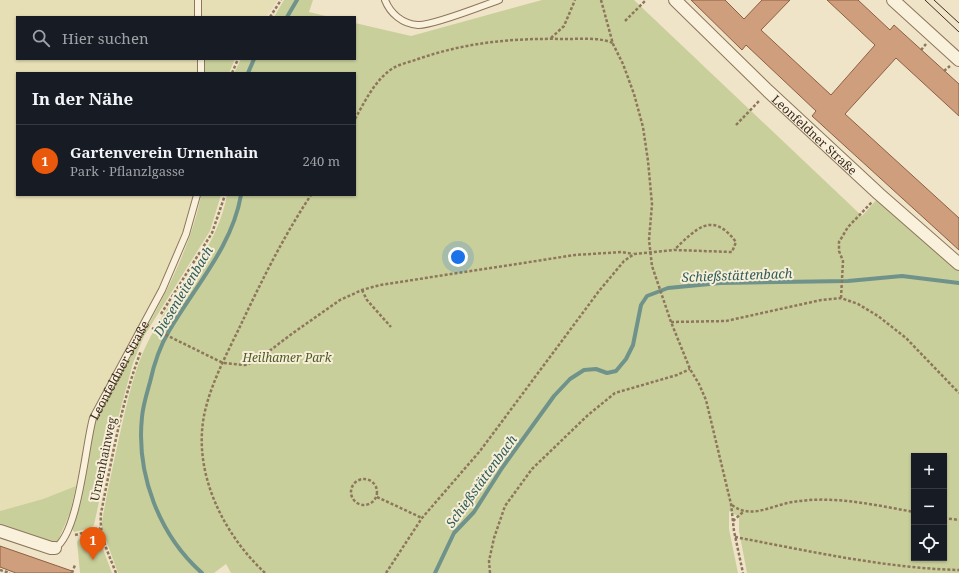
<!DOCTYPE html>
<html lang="de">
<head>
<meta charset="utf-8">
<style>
  :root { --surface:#171b24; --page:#242831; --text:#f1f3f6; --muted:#9ea1a6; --line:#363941; --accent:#ea580c }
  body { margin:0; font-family:"Noto Serif",serif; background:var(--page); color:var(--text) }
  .controls { position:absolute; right:12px; bottom:12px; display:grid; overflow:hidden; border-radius:0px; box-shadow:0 1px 3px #0004 }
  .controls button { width:36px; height:36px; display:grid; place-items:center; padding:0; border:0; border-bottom:1px solid var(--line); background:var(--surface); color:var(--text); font:20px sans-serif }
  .you { position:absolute; left:458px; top:257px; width:14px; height:14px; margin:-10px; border:3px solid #fff; border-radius:50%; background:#1a73e8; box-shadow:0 0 0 6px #1a73e833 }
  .badge { display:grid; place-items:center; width:26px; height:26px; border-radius:50%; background:var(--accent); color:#fff; font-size:13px; font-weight:700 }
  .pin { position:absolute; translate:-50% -33px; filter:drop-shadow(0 1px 2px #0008) }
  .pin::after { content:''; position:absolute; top:21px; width:14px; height:12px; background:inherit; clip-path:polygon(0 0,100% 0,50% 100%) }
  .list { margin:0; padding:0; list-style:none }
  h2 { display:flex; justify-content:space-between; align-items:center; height:52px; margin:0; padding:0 16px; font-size:17px }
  h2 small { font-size:13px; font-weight:400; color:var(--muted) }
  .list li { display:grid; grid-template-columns:26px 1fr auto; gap:12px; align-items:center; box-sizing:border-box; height:72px; padding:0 16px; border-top:1px solid var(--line) }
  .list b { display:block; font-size:15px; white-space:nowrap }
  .list p { margin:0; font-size:13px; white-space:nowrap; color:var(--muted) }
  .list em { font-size:13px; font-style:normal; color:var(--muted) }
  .icon { flex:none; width:22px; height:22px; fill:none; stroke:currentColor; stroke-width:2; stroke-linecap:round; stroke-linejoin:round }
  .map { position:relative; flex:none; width:959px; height:573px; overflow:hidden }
  .search { position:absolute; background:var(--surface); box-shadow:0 1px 3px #0004; left:16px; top:16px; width:340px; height:44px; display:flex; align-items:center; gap:10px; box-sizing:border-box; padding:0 14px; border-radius:0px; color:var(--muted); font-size:15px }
  .panel { position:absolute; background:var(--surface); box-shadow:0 1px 3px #0004; left:16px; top:72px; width:340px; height:124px; border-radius:0px }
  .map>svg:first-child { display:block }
  .farmland { fill:#e6deb5 }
  .green { fill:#c9cf9b; fill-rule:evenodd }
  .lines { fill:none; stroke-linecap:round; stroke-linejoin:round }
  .stream { stroke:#6f938a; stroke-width:4 }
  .building { fill:#cf9f7d; stroke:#8d5f41 }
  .service-casing { stroke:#8d765c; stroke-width:8 }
  .minor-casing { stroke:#8d765c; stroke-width:14 }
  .path { stroke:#8d765c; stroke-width:2.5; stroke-dasharray:3 2; stroke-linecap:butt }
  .service { stroke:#faf1dc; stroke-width:6 }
  .minor { stroke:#faf1dc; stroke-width:12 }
  .tram { stroke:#3d2e20; stroke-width:1 }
  .labels { text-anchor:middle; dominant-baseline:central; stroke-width:4; stroke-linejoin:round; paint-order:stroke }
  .street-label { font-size:12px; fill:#3d2e20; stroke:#f7eed8 }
  .park-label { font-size:12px; font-style:italic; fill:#4d5a26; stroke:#f7eed8 }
  .water-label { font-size:13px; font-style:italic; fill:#2f5d5a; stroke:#f7eed8 }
</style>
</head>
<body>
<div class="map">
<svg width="959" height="573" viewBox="0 0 959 573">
  <rect width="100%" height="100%" fill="#f0e4c8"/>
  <!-- farmland -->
  <g class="farmland">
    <polygon points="0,0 194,0 195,17 17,17 17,59 197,59 198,73 17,73 17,195 194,195 183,234 168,268 150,308 89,421 76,486 43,499 0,511"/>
    <polygon points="201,0 278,0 266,17 202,17"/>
  </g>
  <!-- green -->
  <g class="green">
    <polygon points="284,0 313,0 309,12 330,17 274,17"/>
    <path d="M542,0H634L862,216L878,198L959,268V573H747L739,531V517L729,511V529L738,573H231L226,564L214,573H118L102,529V521C107,493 113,465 119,438C126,408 132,377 144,350C169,294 215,257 227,195H355V73H234L241,59H355V23L411,36ZM914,456H944V558H914Z"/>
    <polygon points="204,59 235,59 229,73 205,73"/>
    <path d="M201,195H221L210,231L144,336L133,363L113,437L94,525L90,528L74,532L72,529L73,523L92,433L97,415C133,350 188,267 201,195Z"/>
    <polygon points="76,486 70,513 57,543 0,524 0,511 43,499"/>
    <polygon points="89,536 98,536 112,573 80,573 77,542 79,539"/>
  </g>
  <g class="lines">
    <!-- stream -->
    <g class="stream">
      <polyline points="287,17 297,0"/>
      <polyline points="248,73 254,59"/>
      <path d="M202,573C159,535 136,474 142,417C143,405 147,393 150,382C154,364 160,346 169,331C195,286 232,247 241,195"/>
      <polyline points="435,573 454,533 474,512 502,468 554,396 570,379 584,370 596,369 607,373 616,371 626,359 633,345 641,305 647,296 668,288 720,283 848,281 902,276 959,283"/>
    </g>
  </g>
  <!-- building -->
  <g class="building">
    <polygon points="691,0 725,0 744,19 762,0 790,0 761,30 831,95 875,45 827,0 858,0 890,30 894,25 959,84 959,116 896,58 845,114 959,218 959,250 812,116 816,111 746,45 742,50"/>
    <polygon points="0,546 72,571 72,573 16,573 0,567"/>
  </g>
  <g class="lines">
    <defs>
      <g id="service">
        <polyline points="198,0 198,17"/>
        <path d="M385,0C390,13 402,24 418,25C432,26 482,6 499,0"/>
        <polyline points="201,59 201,73"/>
        <path id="s1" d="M55,548C79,533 85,446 93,418L162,290L186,234L197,195"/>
      </g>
      <g id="minor">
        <path id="s2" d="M675,0L768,91L879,194L959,264"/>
        <polyline points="893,0 959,60"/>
        <polyline points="0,531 51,548 55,548"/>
      </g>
    </defs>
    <!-- service casing -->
    <use href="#service" class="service-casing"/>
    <!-- minor casing -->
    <use href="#minor" class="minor-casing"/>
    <!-- path -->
    <g class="path">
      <polyline points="601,0 613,44 623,64 634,94 643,127 648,161 652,204 649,240 652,266 671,322 690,369 699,384 706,400 731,504 734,531 743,573"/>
      <polyline points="270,17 281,0"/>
      <polyline points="625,21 646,0"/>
      <polyline points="551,38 564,26 575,0"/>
      <polyline points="921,50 926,44"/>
      <polyline points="944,71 950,66"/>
      <polyline points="232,73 238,59"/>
      <path d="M355,119C365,101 375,80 393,68C400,64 410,62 418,59C467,42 514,38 565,39C581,39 598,37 613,43"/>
      <polyline points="736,125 760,100"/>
      <polyline points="362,290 367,300 391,327"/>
      <polyline points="841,298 843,261 839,251 839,242 848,227 872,202"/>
      <polyline points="161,314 212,233 225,195"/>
      <polyline points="671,322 726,321 821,300 841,298 858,304 878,316 906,338 959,393"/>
      <polyline points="152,328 223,363 245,365 256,361 293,333 340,300 362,290 380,285 575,255 622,252 633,254"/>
      <circle cx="364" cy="492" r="13"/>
      <polyline points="377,497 422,518"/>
      <path d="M732,505C752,520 771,505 793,502C832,495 875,505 914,512"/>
      <polyline points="944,518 959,520"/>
      <polyline points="733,521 743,512"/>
      <polyline points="75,535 100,528"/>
      <path d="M735,537C809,551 884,568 959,570"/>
      <polyline points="0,570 10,573"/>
      <polyline points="72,573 75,565"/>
      <path d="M116,573C108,552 99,536 101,513C112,459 121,403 141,351"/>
      <path d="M265,573C221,532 190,467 206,407C214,376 231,346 244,318C264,276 285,234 311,195"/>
      <path d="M386,573L422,518L480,451L599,291L624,261L634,254L674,250L732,252L736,242C712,210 696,229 674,250"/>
      <polyline points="490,573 489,561 494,538 505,506 532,469 588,415 615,393 677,375 690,369"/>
    </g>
    <!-- service -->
    <use href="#service" class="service"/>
    <!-- minor -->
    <use href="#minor" class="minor"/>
    <!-- tram -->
    <g class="tram">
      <polyline points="925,0 959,32"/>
      <polyline points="934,0 959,23"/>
    </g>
  </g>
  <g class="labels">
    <!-- street labels -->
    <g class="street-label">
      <text stroke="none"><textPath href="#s2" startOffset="194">Leonfeldner Straße</textPath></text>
      <text stroke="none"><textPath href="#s1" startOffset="192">Leonfeldner Straße</textPath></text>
      <text transform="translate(103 459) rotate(-78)">Urnenhainweg</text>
    </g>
    <!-- park labels -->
    <g class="park-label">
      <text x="287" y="357">Heilhamer Park</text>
    </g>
    <!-- water labels -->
    <g class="water-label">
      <text transform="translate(737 275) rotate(-2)">Schießstättenbach</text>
      <text transform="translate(183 291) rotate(-59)">Diesenleitenbach</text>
      <text transform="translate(481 481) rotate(-54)">Schießstättenbach</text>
    </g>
  </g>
</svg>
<div class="controls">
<button>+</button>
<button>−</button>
<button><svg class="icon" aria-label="locate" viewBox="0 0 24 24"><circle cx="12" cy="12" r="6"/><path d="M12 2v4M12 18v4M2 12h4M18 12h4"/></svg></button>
</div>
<div class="you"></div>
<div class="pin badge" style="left:93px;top:560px">1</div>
<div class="search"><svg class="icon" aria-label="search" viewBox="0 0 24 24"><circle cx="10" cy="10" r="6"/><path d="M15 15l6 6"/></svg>Hier suchen</div>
<section class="panel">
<h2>In der Nähe<small></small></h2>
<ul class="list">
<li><span class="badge">1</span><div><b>Gartenverein Urnenhain</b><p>Park · Pflanzlgasse</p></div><em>240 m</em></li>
</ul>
</section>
</div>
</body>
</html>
